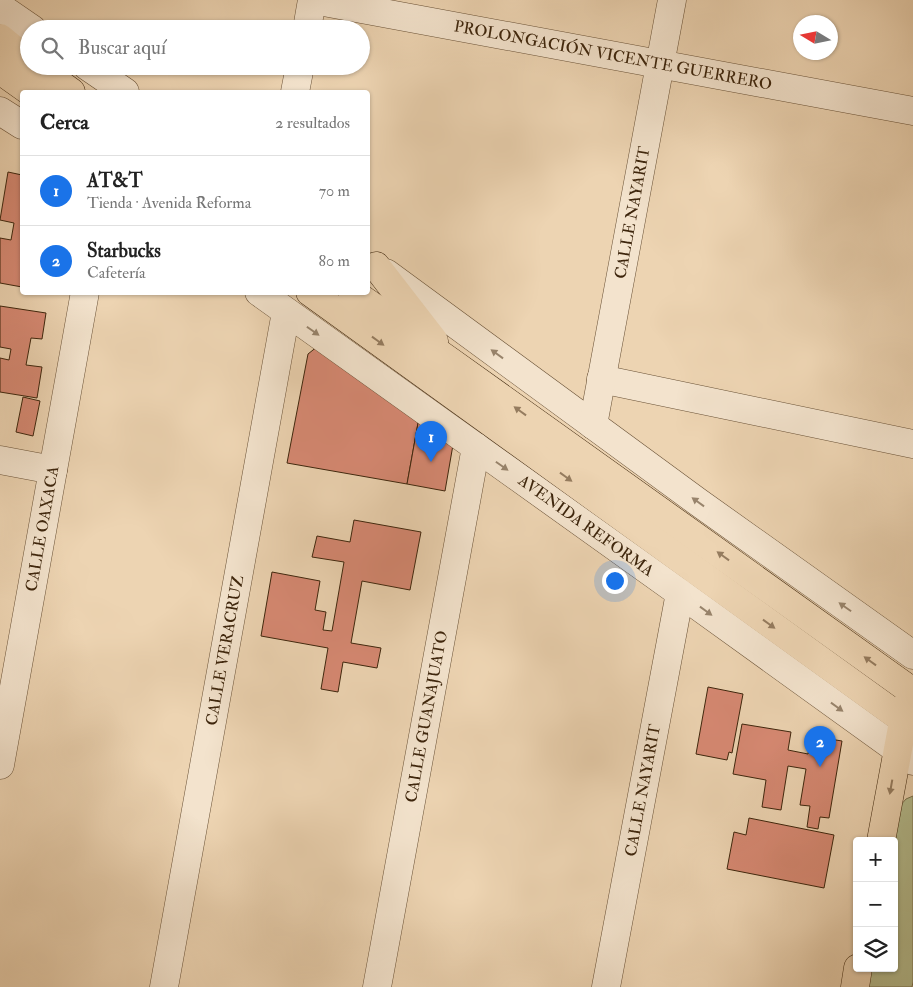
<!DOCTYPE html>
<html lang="es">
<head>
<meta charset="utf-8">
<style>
  :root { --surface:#fff; --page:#f6f6f6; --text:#222; --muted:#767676; --line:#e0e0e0; --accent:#1a73e8 }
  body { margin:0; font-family:"IM FELL Double Pica",serif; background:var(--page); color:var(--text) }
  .controls { position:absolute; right:15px; bottom:15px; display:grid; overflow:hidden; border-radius:5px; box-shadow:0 1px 4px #0004 }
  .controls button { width:45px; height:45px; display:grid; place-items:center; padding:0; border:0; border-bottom:1px solid var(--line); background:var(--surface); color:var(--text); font:25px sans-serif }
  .compass { position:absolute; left:793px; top:15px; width:45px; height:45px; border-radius:50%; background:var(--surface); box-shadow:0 1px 4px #0004; rotate:280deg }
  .you { position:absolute; left:614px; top:580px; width:18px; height:18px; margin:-12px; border:4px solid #fff; border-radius:50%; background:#1a73e8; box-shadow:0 0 0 8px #1a73e833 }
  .badge { display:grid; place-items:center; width:32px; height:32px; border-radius:50%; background:var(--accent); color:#fff; font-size:16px; font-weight:700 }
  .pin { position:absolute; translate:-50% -41px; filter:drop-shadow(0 1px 2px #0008) }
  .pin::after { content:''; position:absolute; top:26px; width:18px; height:15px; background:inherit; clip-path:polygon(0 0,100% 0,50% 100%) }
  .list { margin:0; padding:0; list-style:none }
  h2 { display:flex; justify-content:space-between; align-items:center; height:65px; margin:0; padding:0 20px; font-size:21px }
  h2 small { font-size:16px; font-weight:400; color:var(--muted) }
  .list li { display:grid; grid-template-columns:32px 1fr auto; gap:15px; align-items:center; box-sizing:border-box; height:70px; padding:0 20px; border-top:1px solid var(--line) }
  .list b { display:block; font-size:19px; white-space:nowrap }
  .list p { margin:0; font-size:16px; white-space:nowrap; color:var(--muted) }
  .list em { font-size:16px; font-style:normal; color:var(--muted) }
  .icon { flex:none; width:28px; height:28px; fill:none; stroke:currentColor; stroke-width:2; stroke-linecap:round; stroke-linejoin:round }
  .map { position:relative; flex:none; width:913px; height:987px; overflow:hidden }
  .search { position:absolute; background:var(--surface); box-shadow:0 1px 4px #0004; left:20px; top:20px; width:350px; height:55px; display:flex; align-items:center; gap:12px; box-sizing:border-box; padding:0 18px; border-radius:28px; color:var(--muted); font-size:19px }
  .panel { position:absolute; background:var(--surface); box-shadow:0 1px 4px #0004; left:20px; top:90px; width:350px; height:205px; border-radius:5px }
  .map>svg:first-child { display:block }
  .green { fill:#b4bd8f; stroke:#78714e }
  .building { fill:#d78973; stroke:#3d250c }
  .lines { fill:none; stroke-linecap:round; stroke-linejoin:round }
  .minor-casing { stroke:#695136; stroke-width:29 }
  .major-casing { stroke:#3d250c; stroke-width:29 }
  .minor { stroke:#f3e3cd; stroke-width:28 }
  .major { stroke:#edd4b2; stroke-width:28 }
  .oneway { fill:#98846c }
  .oneway2 { fill:#957c5f }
  .labels { text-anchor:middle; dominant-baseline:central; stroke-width:4; stroke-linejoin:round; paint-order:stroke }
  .street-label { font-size:16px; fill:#3d250c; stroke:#f3e3cd }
</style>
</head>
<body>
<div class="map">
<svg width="913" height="987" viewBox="0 0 913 987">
  <rect width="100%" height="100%" fill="#edd4b2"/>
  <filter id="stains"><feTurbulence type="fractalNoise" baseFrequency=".004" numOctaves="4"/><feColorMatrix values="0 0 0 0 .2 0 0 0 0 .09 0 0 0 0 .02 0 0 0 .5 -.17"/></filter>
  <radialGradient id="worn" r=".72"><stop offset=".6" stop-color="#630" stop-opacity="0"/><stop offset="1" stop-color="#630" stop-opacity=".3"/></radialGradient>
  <!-- green -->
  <polygon class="green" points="913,796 913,982 912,987 865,987 868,968 894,968 894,841 899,807 906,799"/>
  <!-- building -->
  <g class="building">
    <polygon points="8,172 22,175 22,287 0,283 0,238 11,240 14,223 0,220"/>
    <polygon points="0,306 46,313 42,339 31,338 26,365 42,367 37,398 0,392 0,358 9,360 11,349 0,347"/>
    <polygon points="318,346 420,412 407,484 287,463 308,354"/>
    <polygon points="23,397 40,401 33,436 16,432"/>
    <polygon points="420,412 454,439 445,491 407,484"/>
    <polygon points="354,520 421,532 410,590 362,581 351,643 381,648 377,668 343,662 338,692 321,689 328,648 261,636 272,572 320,581 315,610 326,612 323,630 332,631 344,562 312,557 317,536 350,542"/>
    <polygon points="708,687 743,694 732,753 729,752 727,760 696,754"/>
    <polygon points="742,724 791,732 788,750 808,754 811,736 842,741 829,818 820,817 818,829 807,827 810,806 800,805 806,769 788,766 781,810 762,807 766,780 733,774"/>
    <polygon points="749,818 834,835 824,888 727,869 734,832 746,835"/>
  </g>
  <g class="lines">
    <defs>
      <g id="minor">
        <path id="s1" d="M313,0L913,111"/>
        <polyline points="0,7 32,29"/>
        <polyline points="307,29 312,0"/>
        <polyline points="87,66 125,92"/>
        <polyline points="295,92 300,66"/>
        <polyline points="0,111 22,125"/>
        <polyline points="386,273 698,502 913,655"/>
        <path id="s2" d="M259,292L680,593L913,761"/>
        <polyline points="601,379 913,444"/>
        <path id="s3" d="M593,425L672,0"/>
        <polyline points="0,460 53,470"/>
        <path id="s4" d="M0,765L85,292"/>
        <path id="s5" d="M164,987L286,312"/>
        <path id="s6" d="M377,987L476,447"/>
        <path id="s7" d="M606,987L680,593"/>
      </g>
      <g id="major">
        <polyline points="0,38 29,62"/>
        <polyline points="35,66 71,92"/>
        <polyline points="0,70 31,92"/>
        <polyline points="376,266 434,341"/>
        <polyline points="310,292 913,727"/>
        <polyline points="352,292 451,362 913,692"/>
        <polyline points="881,841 906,706"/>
        <polyline points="855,987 858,968"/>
      </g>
    </defs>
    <!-- minor casing -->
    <use href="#minor" class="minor-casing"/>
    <!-- major casing -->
    <use href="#major" class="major-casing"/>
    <!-- minor -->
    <use href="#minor" class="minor"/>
    <!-- major -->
    <use href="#major" class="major"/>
  </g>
  <!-- one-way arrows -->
  <defs><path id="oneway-solid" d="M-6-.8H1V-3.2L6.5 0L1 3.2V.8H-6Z" transform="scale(1.25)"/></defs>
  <g class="oneway">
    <use href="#oneway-solid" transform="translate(313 331) rotate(35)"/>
    <use href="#oneway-solid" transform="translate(497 354) rotate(-144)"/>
    <use href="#oneway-solid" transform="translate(502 466) rotate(35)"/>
    <use href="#oneway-solid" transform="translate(698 502) rotate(-144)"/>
    <use href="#oneway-solid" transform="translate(845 607) rotate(-145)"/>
    <use href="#oneway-solid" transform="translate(706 611) rotate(36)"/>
    <use href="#oneway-solid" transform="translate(837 707) rotate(36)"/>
  </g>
  <g class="oneway2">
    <use href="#oneway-solid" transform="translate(378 341) rotate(36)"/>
    <use href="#oneway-solid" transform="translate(520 411) rotate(-144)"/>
    <use href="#oneway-solid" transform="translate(566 477) rotate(36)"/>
    <use href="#oneway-solid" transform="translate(723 556) rotate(-144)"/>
    <use href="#oneway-solid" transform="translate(769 624) rotate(36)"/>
    <use href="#oneway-solid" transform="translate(870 661) rotate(-144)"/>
    <use href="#oneway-solid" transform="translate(891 787) rotate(100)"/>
  </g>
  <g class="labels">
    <!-- street labels -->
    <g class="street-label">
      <text stroke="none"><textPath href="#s1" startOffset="305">PROLONGACIÓN VICENTE GUERRERO</textPath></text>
      <text stroke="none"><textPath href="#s3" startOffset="216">CALLE NAYARIT</textPath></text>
      <text stroke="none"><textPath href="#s2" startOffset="402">AVENIDA REFORMA</textPath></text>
      <text stroke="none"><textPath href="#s4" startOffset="240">CALLE OAXACA</textPath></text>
      <text stroke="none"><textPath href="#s5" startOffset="342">CALLE VERACRUZ</textPath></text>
      <text stroke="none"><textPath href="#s6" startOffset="275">CALLE GUANAJUATO</textPath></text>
      <text stroke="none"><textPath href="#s7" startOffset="200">CALLE NAYARIT</textPath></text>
    </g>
  </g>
  <rect width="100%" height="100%" filter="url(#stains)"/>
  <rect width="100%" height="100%" fill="url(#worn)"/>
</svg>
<div class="controls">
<button>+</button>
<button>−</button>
<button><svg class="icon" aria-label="layers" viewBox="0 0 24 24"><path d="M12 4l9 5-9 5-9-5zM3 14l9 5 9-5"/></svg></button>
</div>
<svg class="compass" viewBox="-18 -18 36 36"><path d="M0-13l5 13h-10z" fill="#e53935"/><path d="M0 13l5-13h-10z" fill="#767676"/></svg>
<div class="you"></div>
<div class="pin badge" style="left:431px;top:462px">1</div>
<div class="pin badge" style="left:820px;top:767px">2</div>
<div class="search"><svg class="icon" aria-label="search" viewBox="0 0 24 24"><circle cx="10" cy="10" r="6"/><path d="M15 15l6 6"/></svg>Buscar aquí</div>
<section class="panel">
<h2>Cerca<small>2 resultados</small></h2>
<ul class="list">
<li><span class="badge">1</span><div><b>AT&amp;T</b><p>Tienda · Avenida Reforma</p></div><em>70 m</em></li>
<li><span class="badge">2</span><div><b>Starbucks</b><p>Cafetería</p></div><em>80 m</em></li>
</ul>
</section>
</div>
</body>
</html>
